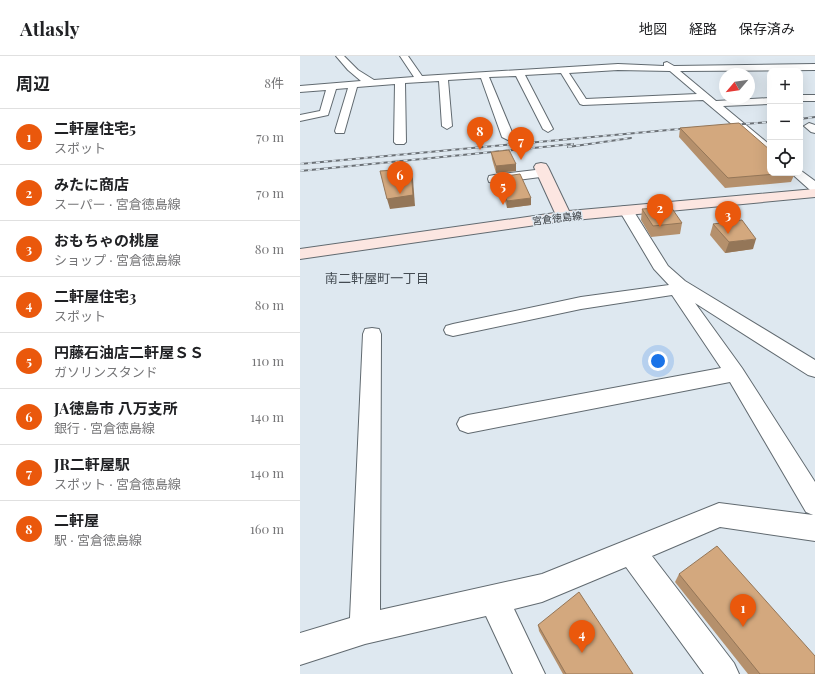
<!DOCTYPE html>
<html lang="ja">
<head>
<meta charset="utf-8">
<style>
  :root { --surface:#fff; --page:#f2f2f2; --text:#202124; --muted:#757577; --line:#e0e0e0; --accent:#ea580c }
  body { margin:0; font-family:"Playfair Display","Noto Sans JP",serif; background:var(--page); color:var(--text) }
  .controls { position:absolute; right:12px; top:12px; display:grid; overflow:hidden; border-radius:8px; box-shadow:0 4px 16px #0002 }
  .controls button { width:36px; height:36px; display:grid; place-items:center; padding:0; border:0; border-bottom:1px solid var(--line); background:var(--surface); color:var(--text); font:20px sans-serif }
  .compass { position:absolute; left:419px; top:12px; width:36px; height:36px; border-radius:50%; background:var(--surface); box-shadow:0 4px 16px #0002; rotate:241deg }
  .you { position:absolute; left:358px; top:305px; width:14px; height:14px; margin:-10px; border:3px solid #fff; border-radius:50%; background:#1a73e8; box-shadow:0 0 0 6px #1a73e833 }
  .badge { display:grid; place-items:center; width:26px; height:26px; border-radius:50%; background:var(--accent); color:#fff; font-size:13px; font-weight:700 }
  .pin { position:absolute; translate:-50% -33px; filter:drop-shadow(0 1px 2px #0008) }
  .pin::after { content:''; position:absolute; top:21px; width:14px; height:12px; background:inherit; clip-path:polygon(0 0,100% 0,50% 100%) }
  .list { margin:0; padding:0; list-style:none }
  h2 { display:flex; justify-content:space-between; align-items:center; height:52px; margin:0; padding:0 16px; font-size:17px }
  h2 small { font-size:13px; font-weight:400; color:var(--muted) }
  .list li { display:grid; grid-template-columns:26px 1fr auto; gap:12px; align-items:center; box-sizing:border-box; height:56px; padding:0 16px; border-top:1px solid var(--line) }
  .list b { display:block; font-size:15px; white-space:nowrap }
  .list p { margin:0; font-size:13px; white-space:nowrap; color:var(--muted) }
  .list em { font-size:13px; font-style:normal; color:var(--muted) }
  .icon { flex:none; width:22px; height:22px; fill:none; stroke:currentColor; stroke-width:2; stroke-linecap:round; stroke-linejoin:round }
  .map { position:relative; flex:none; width:515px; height:618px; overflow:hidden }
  header { display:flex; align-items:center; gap:24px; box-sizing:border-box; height:56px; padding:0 20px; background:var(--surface); border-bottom:1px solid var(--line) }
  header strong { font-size:19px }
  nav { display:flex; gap:22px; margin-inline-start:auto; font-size:14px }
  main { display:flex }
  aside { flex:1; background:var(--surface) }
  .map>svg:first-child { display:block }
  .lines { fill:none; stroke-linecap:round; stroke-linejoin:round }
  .street-casing { stroke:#616a70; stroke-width:2 }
  .secondary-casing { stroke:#616a70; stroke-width:2 }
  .street { fill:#fff; fill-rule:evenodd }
  .secondary { fill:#fce6e1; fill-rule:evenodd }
  .rail-casing { stroke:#6b7075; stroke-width:2 }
  .rail { stroke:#dee8f0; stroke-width:1.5; stroke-dasharray:4; stroke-linecap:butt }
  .wall { fill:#b5906c }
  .shaded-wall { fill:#947658 }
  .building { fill:#d3a87e; stroke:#947658 }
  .labels { text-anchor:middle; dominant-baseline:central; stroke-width:3; stroke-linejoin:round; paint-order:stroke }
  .far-street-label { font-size:10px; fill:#373a3e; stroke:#dee8f0 }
  .neighbourhood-label { font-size:13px; fill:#434b52; stroke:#dee8f0 }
</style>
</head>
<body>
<header>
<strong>Atlasly</strong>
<nav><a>地図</a><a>経路</a><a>保存済み</a></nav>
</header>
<main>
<aside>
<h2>周辺<small>8件</small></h2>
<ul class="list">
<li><span class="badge">1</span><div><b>二軒屋住宅5</b><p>スポット</p></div><em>70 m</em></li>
<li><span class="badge">2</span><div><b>みたに商店</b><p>スーパー · 宮倉徳島線</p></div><em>70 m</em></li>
<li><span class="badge">3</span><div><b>おもちゃの桃屋</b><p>ショップ · 宮倉徳島線</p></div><em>80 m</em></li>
<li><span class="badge">4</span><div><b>二軒屋住宅3</b><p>スポット</p></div><em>80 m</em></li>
<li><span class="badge">5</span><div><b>円藤石油店二軒屋ＳＳ</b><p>ガソリンスタンド</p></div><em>110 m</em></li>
<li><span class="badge">6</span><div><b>JA徳島市 八万支所</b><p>銀行 · 宮倉徳島線</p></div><em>140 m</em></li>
<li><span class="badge">7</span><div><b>JR二軒屋駅</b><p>スポット · 宮倉徳島線</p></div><em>140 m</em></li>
<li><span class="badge">8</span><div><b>二軒屋</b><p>駅 · 宮倉徳島線</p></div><em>160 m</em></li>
</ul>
</aside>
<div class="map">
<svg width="515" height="618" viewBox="0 0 515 618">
  <rect width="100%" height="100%" fill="#dee8f0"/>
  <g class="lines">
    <defs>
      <g id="street">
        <path d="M36,0H44L58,14L74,24L114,21L100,0H108L122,20L318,8L364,10V7L367,6L374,10L515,8V14L380,15L416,45L470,42V48L423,50L470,89V99L466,97L403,44L283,49L280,48L261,17L225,19L253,73L248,76L243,73L216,20L189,21L214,81L208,84L202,81L181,22L148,24L152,70L147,73L142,70L139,25L105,27L106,86L104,88H96L94,86L95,28L57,31L44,77H36L35,75L48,32L36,33L28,59L0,65V59L20,55L26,34L0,36V30L61,25L48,14ZM318,14L370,15L397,38L286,43L269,17Z"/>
        <rect x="500" y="39" width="15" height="6"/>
        <polygon points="509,67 515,69 515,77 511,76 504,70"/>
        <polygon points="244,113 248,114 250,117 248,120 194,127 189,126 188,123 189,120 194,119"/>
        <polygon points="500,114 515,125 515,135 510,134 491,117 500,117"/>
        <polygon points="326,150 331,151 368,210 385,225 515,304 515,321 508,319 395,247 442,312 515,426 515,485 420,471 352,500 434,607 439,618 404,618 326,511 242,546 214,553 245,618 213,618 186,560 65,588 0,609 0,577 50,562 63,278 65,273 72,272 79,273 81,278 80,554 242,518 419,447 513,459 506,456 430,326 168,377 160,374 157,368 160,362 168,359 421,312 372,239 281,253 153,280 146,278 144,274 146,270 153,268 281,241 369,229 354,213 319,154 321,151"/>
      </g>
      <polygon id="secondary" points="241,107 246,108 248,111 269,155 515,133 515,141 264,165 0,203 0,193 255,157 234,111 236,108"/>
    </defs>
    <!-- street casing -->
    <use href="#street" class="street-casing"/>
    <!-- secondary casing -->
    <use href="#secondary" class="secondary-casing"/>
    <!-- street -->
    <use href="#street" class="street"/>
    <!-- secondary -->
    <use href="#secondary" class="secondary"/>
    <defs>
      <g id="rail">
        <polyline points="500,63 515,61"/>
        <polyline points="430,69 470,66"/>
        <polyline points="268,91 331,82"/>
        <polyline points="0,108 390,72"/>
        <polyline points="0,115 273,88"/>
      </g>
    </defs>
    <!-- rail casing -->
    <use href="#rail" class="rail-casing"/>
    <!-- rail -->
    <use href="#rail" class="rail"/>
  </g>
  <!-- wall -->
  <g class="wall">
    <polygon points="380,72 470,117 495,117 491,126 425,132 379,81"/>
    <polygon points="191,96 216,108 216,115 196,117 192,103"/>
    <polygon points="199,121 231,142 231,149 207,152 200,128"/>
    <polygon points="342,153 382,167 380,178 351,181 341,164"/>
    <polygon points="413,168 453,193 425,197 410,179"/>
    <polygon points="379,518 515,618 448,618 375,526"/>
    <polygon points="238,569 333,618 263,618 239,575"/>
  </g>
  <!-- shaded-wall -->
  <g class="shaded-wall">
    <polygon points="216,108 216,115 196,117 196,110"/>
    <polygon points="111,113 113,123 115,150 90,153 87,143"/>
    <polygon points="231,142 231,149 207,152 207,145"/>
    <polygon points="456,183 453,193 425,197 429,186"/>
  </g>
  <!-- building -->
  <g class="building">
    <polygon points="439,67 470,94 470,117 488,117 428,122 380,72"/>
    <polygon points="209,94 216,108 196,110 191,96"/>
    <polygon points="111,113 113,139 87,143 80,115"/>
    <polygon points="220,118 231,142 207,145 199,121"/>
    <polygon points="371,151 382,167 353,170 342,153"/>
    <polygon points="442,164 456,183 429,186 413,168"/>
    <polygon points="417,490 515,600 515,618 460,618 379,518"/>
    <polygon points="279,536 333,618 266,618 238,569"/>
  </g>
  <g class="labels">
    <!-- far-street labels -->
    <g class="far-street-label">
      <text transform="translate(257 162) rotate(-7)">宮倉徳島線</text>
    </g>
    <!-- neighbourhood labels -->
    <g class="neighbourhood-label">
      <text x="77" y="221">南二軒屋町一丁目</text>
    </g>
  </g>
</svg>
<div class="controls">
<button>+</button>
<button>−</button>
<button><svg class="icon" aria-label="locate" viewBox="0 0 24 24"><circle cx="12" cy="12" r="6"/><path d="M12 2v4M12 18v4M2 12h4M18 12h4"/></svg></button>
</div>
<svg class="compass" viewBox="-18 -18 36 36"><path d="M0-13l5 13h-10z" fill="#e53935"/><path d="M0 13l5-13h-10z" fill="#757577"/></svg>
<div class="you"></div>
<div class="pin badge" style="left:443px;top:571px">1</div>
<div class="pin badge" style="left:360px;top:171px">2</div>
<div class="pin badge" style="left:428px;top:178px">3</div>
<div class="pin badge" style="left:282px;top:597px">4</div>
<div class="pin badge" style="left:203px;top:149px">5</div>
<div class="pin badge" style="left:100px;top:138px">6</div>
<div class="pin badge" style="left:221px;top:104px">7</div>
<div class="pin badge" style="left:180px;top:94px">8</div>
</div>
</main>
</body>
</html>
